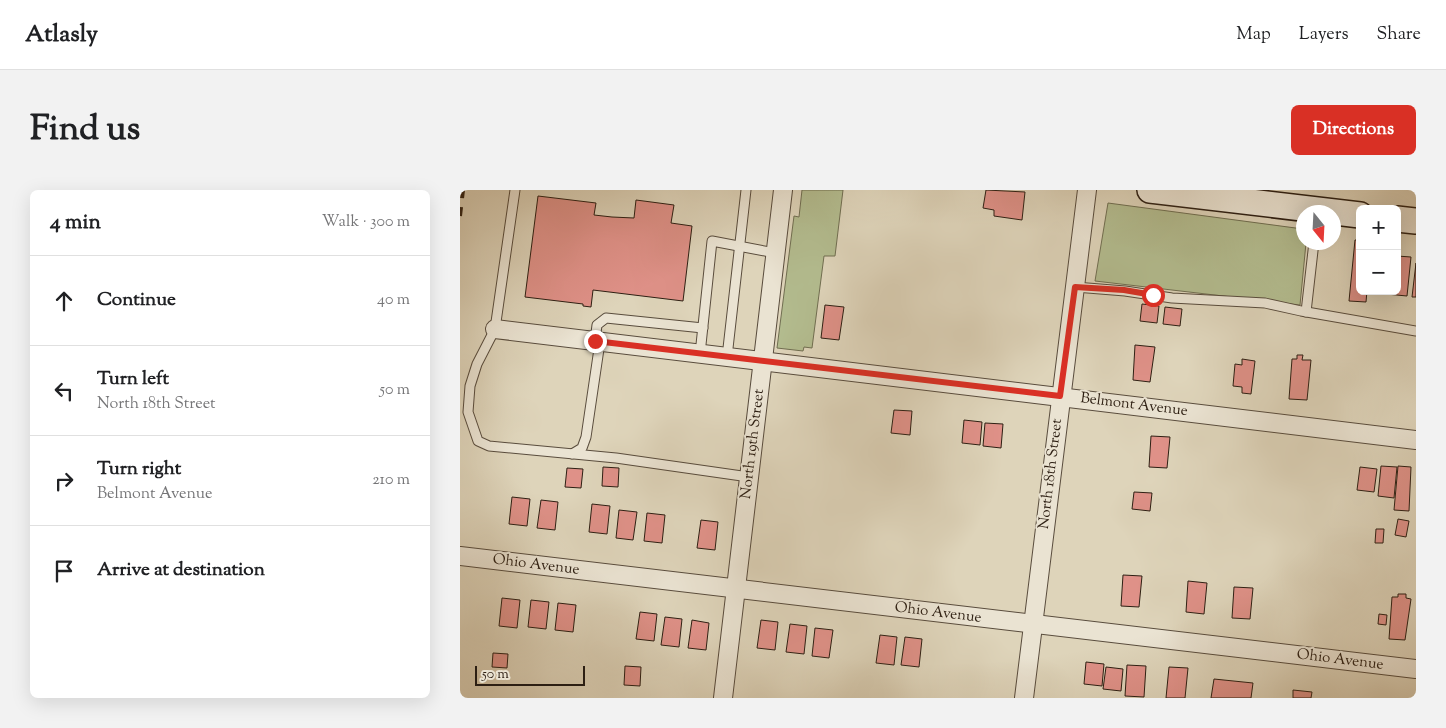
<!DOCTYPE html>
<html lang="en">
<head>
<meta charset="utf-8">
<style>
  :root { --surface:#fff; --page:#f2f2f2; --text:#202124; --muted:#757577; --line:#e0e0e0; --accent:#d93025 }
  body { margin:0; font-family:"Sorts Mill Goudy",serif; background:var(--page); color:var(--text) }
  .controls { position:absolute; right:15px; top:15px; display:grid; overflow:hidden; border-radius:8px; box-shadow:0 5px 20px #0002 }
  .controls button { width:45px; height:45px; display:grid; place-items:center; padding:0; border:0; border-bottom:1px solid var(--line); background:var(--surface); color:var(--text); font:25px sans-serif }
  .compass { position:absolute; left:836px; top:15px; width:45px; height:45px; border-radius:50%; background:var(--surface); box-shadow:0 5px 20px #0002; rotate:162deg }
  .scale { position:absolute; left:15px; bottom:12px; width:110px; box-sizing:border-box; padding-left:5px; border:2px solid #2d1f13; border-top:0; font-size:14px; line-height:18px; white-space:nowrap; color:#2d1f13; -webkit-text-stroke:4px #eae3d2; paint-order:stroke }
  .stop { position:absolute; width:15px; height:15px; margin:-11px; border:4px solid #d93025; border-radius:50%; background:#fff }
  .stop.end { background:#d93025; border-color:#fff; box-shadow:0 1px 5px #0008 }
  .list { margin:0; padding:0; list-style:none }
  h2 { display:flex; justify-content:space-between; align-items:center; height:65px; margin:0; padding:0 20px; font-size:21px }
  h2 small { font-size:16px; font-weight:400; color:var(--muted) }
  .list li { display:grid; grid-template-columns:32px 1fr auto; gap:15px; align-items:center; box-sizing:border-box; height:90px; padding:0 20px; border-top:1px solid var(--line) }
  .list b { display:block; font-size:19px; white-space:nowrap }
  .list p { margin:0; font-size:16px; white-space:nowrap; color:var(--muted) }
  .list em { font-size:16px; font-style:normal; color:var(--muted) }
  .icon { flex:none; width:28px; height:28px; fill:none; stroke:currentColor; stroke-width:2; stroke-linecap:round; stroke-linejoin:round }
  .map { position:relative; flex:none; width:956px; height:508px; overflow:hidden; border-radius:8px }
  header { display:flex; align-items:center; gap:30px; box-sizing:border-box; height:70px; padding:0 25px; background:var(--surface); border-bottom:1px solid var(--line) }
  header strong { font-size:24px }
  nav { display:flex; gap:28px; margin-inline-start:auto; font-size:18px }
  .intro { display:flex; align-items:center; justify-content:space-between; box-sizing:border-box; height:120px; padding:0 30px }
  h1 { margin:0; font-size:35px }
  .button { padding:12px 22px; border-radius:8px; background:var(--accent); color:#fff; font-size:18px; font-weight:700 }
  main { display:flex; gap:30px; padding:0 30px }
  aside { flex:1; background:var(--surface); border-radius:8px; box-shadow:0 5px 20px #0002 }
  .map>svg:first-child { display:block }
  .green { fill:#b3bc8f; stroke:#706e51 }
  .building { fill:#df9188; stroke:#2d1f13 }
  .lines { fill:none; stroke-linecap:round; stroke-linejoin:round }
  .service-casing { stroke:#594c3d; stroke-width:11 }
  .minor-casing { stroke:#594c3d; stroke-width:20 }
  .secondary-casing { stroke:#2d1f13; stroke-width:28 }
  .service { stroke:#eae3d2; stroke-width:9 }
  .minor { stroke:#eae3d2; stroke-width:18 }
  .secondary { stroke:#eae3d2; stroke-width:25 }
  .rail { stroke:#2d1f13; stroke-width:4; stroke-dasharray:9 9; stroke-linecap:butt }
  .route { stroke:#d93025; stroke-width:6 }
  .labels { text-anchor:middle; dominant-baseline:central; stroke-width:4; stroke-linejoin:round; paint-order:stroke }
  .street-label { font-size:15px; fill:#2d1f13; stroke:#eae3d2 }
</style>
</head>
<body>
<header>
<strong>Atlasly</strong>
<nav><a>Map</a><a>Layers</a><a>Share</a></nav>
</header>
<div class="intro"><h1>Find us</h1><a class="button">Directions</a></div>
<main>
<aside>
<h2>4 min<small>Walk · 300 m</small></h2>
<ul class="list">
<li><svg class="icon" aria-label="ahead" viewBox="0 0 24 24"><path d="M12 20V5M6 11l6-6 6 6"/></svg><div><b>Continue</b></div><em>40 m</em></li>
<li><svg class="icon" aria-label="left" viewBox="0 0 24 24"><path d="M17 20v-9H6M10 6l-5 5 5 5"/></svg><div><b>Turn left</b><p>North 18th Street</p></div><em>50 m</em></li>
<li><svg class="icon" aria-label="right" viewBox="0 0 24 24"><path d="M7 20v-9h11M14 6l5 5-5 5"/></svg><div><b>Turn right</b><p>Belmont Avenue</p></div><em>210 m</em></li>
<li><svg class="icon" aria-label="arrive" viewBox="0 0 24 24"><path d="M6 21V4h12l-3 4 3 4H6"/></svg><div><b>Arrive at destination</b></div></li>
</ul>
</aside>
<div class="map">
<svg width="956" height="508" viewBox="0 0 956 508">
  <rect width="100%" height="100%" fill="#ded4ba"/>
  <filter id="stains"><feTurbulence type="fractalNoise" baseFrequency=".004" numOctaves="4"/><feColorMatrix values="0 0 0 0 .2 0 0 0 0 .09 0 0 0 0 .02 0 0 0 .5 -.17"/></filter>
  <radialGradient id="worn" r=".72"><stop offset=".6" stop-color="#630" stop-opacity="0"/><stop offset="1" stop-color="#630" stop-opacity=".3"/></radialGradient>
  <!-- green -->
  <g class="green">
    <polygon points="342,0 383,0 375,66 364,66 352,158 344,157 343,161 317,158 334,26 339,27"/>
    <polygon points="648,13 843,39 844,52 846,53 840,115 635,91"/>
  </g>
  <!-- building -->
  <g class="building">
    <polygon points="526,0 565,2 562,30 534,26 534,20 523,18"/>
    <polygon points="78,6 136,13 134,25 152,27 174,28 176,10 214,15 211,33 232,36 223,111 133,100 131,117 123,116 123,114 65,107"/>
    <polygon points="895,50 900,50 900,101 907,101 906,112 889,111"/>
    <polygon points="937,66 951,67 947,106 926,104 926,101 937,101"/>
    <polygon points="956,73 956,107 952,107"/>
    <polygon points="682,114 699,116 697,133 680,131"/>
    <polygon points="365,115 384,117 379,150 361,148"/>
    <polygon points="705,117 722,119 720,136 703,134"/>
    <polygon points="675,155 695,157 690,192 673,190"/>
    <polygon points="837,165 843,165 842,170 851,170 847,210 829,209 832,169 837,169"/>
    <polygon points="782,169 795,171 791,204 782,203 782,197 773,196 775,174 782,175"/>
    <polygon points="434,220 452,221 450,245 431,243"/>
    <polygon points="504,230 522,232 520,255 502,253"/>
    <polygon points="525,233 543,234 541,258 523,256"/>
    <polygon points="691,246 710,247 707,278 689,277"/>
    <polygon points="921,276 937,277 934,308 918,306"/>
    <polygon points="938,276 951,277 949,321 934,320"/>
    <polygon points="143,277 159,278 158,297 142,296"/>
    <polygon points="900,277 917,279 914,302 897,300"/>
    <polygon points="107,278 123,279 121,298 105,297"/>
    <polygon points="674,302 692,303 690,321 672,319"/>
    <polygon points="52,307 70,309 67,336 49,334"/>
    <polygon points="81,310 98,312 95,340 77,338"/>
    <polygon points="132,314 150,316 147,344 129,342"/>
    <polygon points="159,320 177,322 173,350 156,348"/>
    <polygon points="187,323 205,325 202,353 184,351"/>
    <polygon points="938,329 949,331 946,347 935,345"/>
    <polygon points="241,330 258,332 255,360 237,358"/>
    <polygon points="916,339 924,339 923,353 915,353"/>
    <polygon points="663,385 682,386 679,417 661,416"/>
    <polygon points="728,391 747,393 744,424 726,422"/>
    <polygon points="774,397 793,398 790,429 772,428"/>
    <polygon points="938,404 946,404 946,408 951,409 945,450 929,449 932,407 938,407"/>
    <polygon points="42,408 60,410 57,438 39,436"/>
    <polygon points="71,410 89,412 86,439 68,437"/>
    <polygon points="98,413 116,415 113,442 95,440"/>
    <polygon points="180,422 197,424 194,451 176,449"/>
    <polygon points="919,424 927,425 926,435 918,434"/>
    <polygon points="205,427 222,429 219,457 201,455"/>
    <polygon points="232,430 249,433 246,460 228,458"/>
    <polygon points="301,430 318,432 315,460 297,458"/>
    <polygon points="330,434 347,436 344,464 326,462"/>
    <polygon points="355,438 373,440 369,468 352,466"/>
    <polygon points="420,445 437,447 434,475 416,473"/>
    <polygon points="445,447 462,449 459,477 441,475"/>
    <polygon points="33,463 48,464 47,478 32,477"/>
    <polygon points="626,472 644,474 642,496 624,494"/>
    <polygon points="667,475 686,476 684,507 665,506"/>
    <polygon points="165,476 181,477 180,496 164,495"/>
    <polygon points="646,477 663,479 661,501 643,499"/>
    <polygon points="709,477 728,478 725,508 706,508"/>
    <polygon points="754,489 793,493 791,508 751,508"/>
    <polygon points="833,500 852,502 851,508 833,508"/>
  </g>
  <g class="lines">
    <defs>
      <g id="service">
        <polyline points="55,0 35,139 17,174 10,196 8,222 18,251 29,256 156,268 289,287"/>
        <polyline points="615,97 665,101 712,108 805,113 841,121 956,141"/>
        <polyline points="846,122 854,52"/>
        <polyline points="135,151 137,135 146,128 243,138"/>
        <polyline points="240,164 252,51 315,63"/>
        <polyline points="267,167 286,0"/>
        <polyline points="112,264 122,258 126,247 140,152"/>
      </g>
      <g id="minor">
        <polyline points="35,139 956,250"/>
        <polyline points="0,366 956,479"/>
        <polyline points="263,508 323,0"/>
        <polyline points="564,508 627,0"/>
      </g>
      <g id="secondary">
        <polyline points="690,0 900,25"/>
        <polyline points="937,29 956,31"/>
      </g>
    </defs>
    <!-- service casing -->
    <use href="#service" class="service-casing"/>
    <!-- minor casing -->
    <use href="#minor" class="minor-casing"/>
    <!-- secondary casing -->
    <use href="#secondary" class="secondary-casing"/>
    <!-- service -->
    <use href="#service" class="service"/>
    <!-- minor -->
    <use href="#minor" class="minor"/>
    <!-- secondary -->
    <use href="#secondary" class="secondary"/>
    <!-- rail -->
    <polyline class="rail" points="0,26 3,0"/>
  </g>
  <g class="lines">
    <!-- route -->
    <polyline class="route" points="135,151 600,206 615,97 664,100 693,105"/>
  </g>
  <g class="labels">
    <!-- street labels -->
    <g class="street-label">
      <text transform="translate(674 215) rotate(7)">Belmont Avenue</text>
      <text transform="translate(293 254) rotate(-83)">North 19th Street</text>
      <text transform="translate(591 284) rotate(-83)">North 18th Street</text>
      <text transform="translate(76 375) rotate(7)">Ohio Avenue</text>
      <text transform="translate(478 423) rotate(7)">Ohio Avenue</text>
      <text transform="translate(880 470) rotate(7)">Ohio Avenue</text>
    </g>
  </g>
  <rect width="100%" height="100%" filter="url(#stains)"/>
  <rect width="100%" height="100%" fill="url(#worn)"/>
</svg>
<div class="controls">
<button>+</button>
<button>−</button>
</div>
<svg class="compass" viewBox="-18 -18 36 36"><path d="M0-13l5 13h-10z" fill="#e53935"/><path d="M0 13l5-13h-10z" fill="#757577"/></svg>
<div class="scale">50 m</div>
<div class="stop" style="left:693px;top:105px"></div>
<div class="stop end" style="left:135px;top:151px"></div>
</div>
</main>
</body>
</html>
